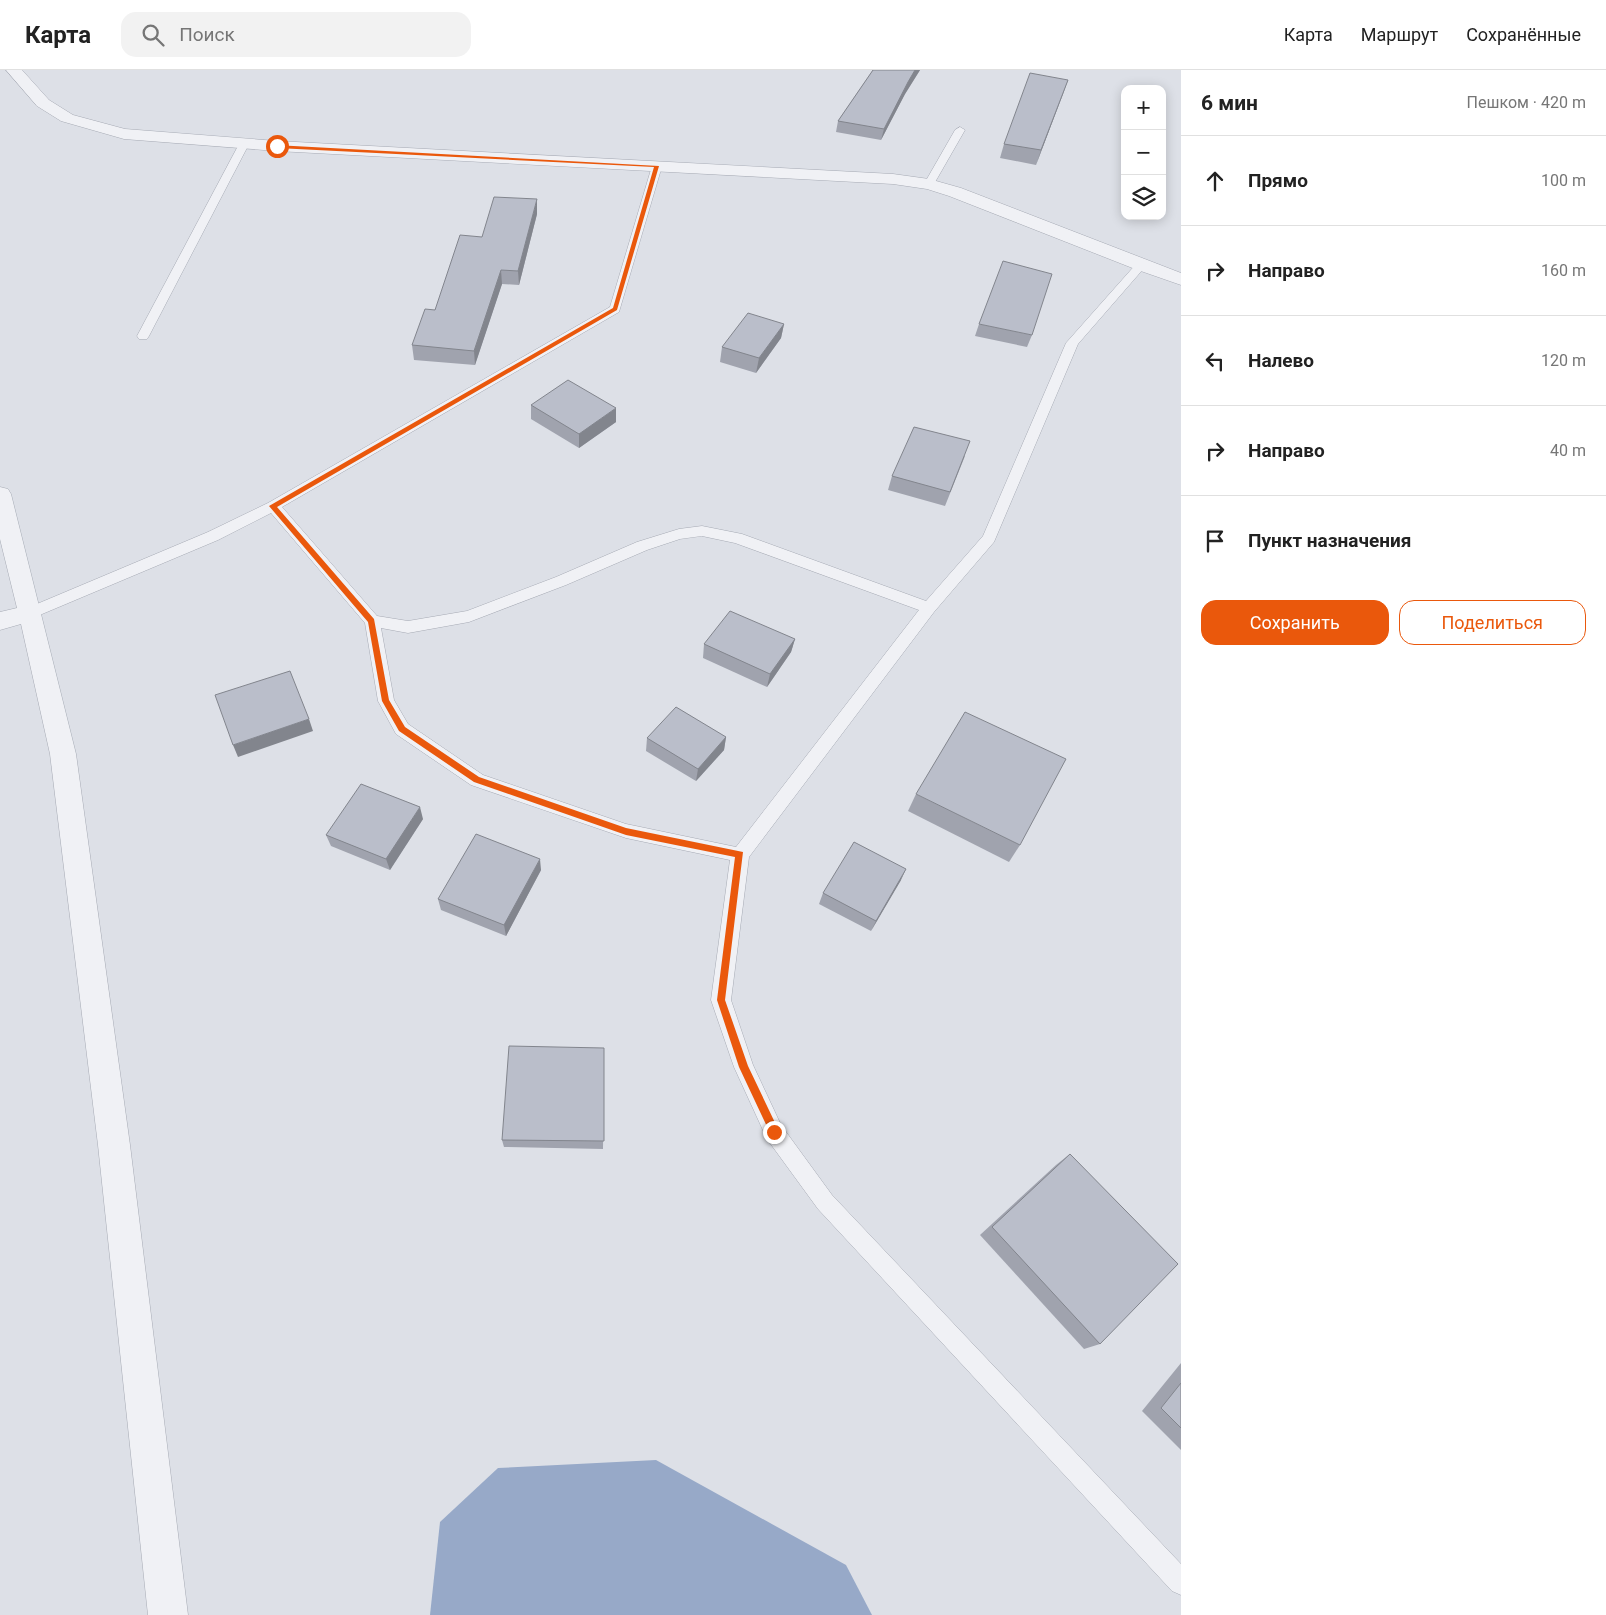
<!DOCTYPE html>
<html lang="ru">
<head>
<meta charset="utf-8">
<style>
  :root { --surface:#fff; --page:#f2f2f2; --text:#222; --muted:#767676; --line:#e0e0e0; --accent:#ea580c }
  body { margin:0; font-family:Roboto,sans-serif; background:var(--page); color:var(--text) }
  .controls { position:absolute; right:15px; top:15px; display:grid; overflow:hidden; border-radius:10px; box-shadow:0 2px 12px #0003 }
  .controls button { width:45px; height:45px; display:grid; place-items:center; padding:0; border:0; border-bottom:1px solid var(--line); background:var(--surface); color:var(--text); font:25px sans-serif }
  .stop { position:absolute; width:15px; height:15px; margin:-11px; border:4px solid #ea580c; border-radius:50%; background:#fff }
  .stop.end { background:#ea580c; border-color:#fff; box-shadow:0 1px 5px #0008 }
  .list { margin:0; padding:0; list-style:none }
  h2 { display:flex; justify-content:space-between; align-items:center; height:65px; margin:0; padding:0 20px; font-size:21px }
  h2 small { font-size:16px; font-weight:400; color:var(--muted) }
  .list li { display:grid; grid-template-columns:32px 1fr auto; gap:15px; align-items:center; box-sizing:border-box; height:90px; padding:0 20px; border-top:1px solid var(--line) }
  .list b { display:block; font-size:19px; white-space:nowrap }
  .list em { font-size:16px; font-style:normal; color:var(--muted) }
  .actions { display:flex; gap:10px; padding:15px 20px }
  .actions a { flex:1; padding:11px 0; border:1px solid var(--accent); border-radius:15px; text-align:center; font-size:18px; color:var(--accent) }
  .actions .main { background:var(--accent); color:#fff }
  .icon { flex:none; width:28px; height:28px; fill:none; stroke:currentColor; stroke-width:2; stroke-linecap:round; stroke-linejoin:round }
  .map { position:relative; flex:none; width:1181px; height:1545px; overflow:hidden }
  header { display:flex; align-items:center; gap:30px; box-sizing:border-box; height:70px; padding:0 25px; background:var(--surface); border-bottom:1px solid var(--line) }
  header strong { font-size:24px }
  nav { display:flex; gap:28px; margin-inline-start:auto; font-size:18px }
  .search { width:350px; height:45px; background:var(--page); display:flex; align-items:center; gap:12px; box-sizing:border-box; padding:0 18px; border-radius:15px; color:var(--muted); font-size:19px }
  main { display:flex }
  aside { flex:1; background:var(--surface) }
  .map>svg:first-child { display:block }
  .water { fill:#97a9c8 }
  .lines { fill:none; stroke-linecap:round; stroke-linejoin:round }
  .lane-casing { stroke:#a6aab4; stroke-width:1 }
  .street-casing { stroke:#a6aab4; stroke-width:1 }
  .lane { fill:#f0f1f5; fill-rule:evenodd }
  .street { fill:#f0f1f5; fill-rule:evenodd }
  .wall { fill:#a0a3ae }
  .shaded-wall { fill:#82858d }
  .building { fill:#babeca; stroke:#82858d }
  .route { fill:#ea580c }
</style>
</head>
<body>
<header>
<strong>Карта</strong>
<div class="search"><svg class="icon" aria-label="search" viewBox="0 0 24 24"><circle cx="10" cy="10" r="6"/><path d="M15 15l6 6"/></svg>Поиск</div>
<nav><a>Карта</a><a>Маршрут</a><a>Сохранённые</a></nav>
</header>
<main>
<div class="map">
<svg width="1181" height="1545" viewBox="0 0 1181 1545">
  <rect width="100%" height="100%" fill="#dde0e7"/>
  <!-- water -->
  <polygon class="water" points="656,1390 846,1495 872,1545 430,1545 440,1452 498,1398"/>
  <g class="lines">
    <defs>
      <g id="lane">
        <polygon points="960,57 965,60 934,114 933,116 925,116 924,114 955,60"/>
        <polygon points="244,71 249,74 149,266 147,269 139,269 137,266 239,74"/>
        <path d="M657,93L662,96L619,242L282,437L377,546L408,551L467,541L556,507L637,472L679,459L702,456L742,464L926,531L983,466L1066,273L1137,193H1145L1147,195L1145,197L1078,274L994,472L934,542L749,787L731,930L753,995L781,1055L832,1125L1181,1494V1525L1172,1521L818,1139L767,1069L734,997L711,930L730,790L626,768L471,715L396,664L378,631L365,553L271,443L218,470L35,547L30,549L25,547L22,543L25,539L208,462L268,433L610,237L652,96ZM702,466L735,473L919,540L736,777L626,754L483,705L408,654L394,630L381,558L408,563L469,552L566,515L647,480L680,469Z"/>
      </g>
      <g id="street">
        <polygon points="6,0 22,0 49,30 73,45 125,59 277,71 893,104 929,109 961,118 1181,203 1181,215 1135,199 949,126 927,119 893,114 277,81 124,69 61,51 37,36"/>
        <polygon points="0,417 8,419 11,424 76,684 130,1075 188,1545 148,1545 98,1075 50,684 21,554 0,560 0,542 17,538 0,469"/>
      </g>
    </defs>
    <!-- lane casing -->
    <use href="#lane" class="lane-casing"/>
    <!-- street casing -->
    <use href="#street" class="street-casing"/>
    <!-- lane -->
    <use href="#lane" class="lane"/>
    <!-- street -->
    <use href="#street" class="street"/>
  </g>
  <!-- wall -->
  <g class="wall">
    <polygon points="873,0 920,0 905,24 881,70 836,62 838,51"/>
    <polygon points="1068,10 1036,95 1000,88 1004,74"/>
    <polygon points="537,144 519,215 502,214 475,295 414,290 412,275 482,167"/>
    <polygon points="784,254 781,268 756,303 720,292 722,277"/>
    <polygon points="979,254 1032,265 1027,277 975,266"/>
    <polygon points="531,335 616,352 579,378 531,349"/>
    <polygon points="965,386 945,436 888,420 892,406"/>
    <polygon points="795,569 791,582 767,617 703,588 704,574"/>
    <polygon points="726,667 724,680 696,711 646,681 647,668"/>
    <polygon points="916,724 1020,775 1009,792 908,741"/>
    <polygon points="423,749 390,800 331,776 326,765"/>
    <polygon points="541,800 506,866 441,840 438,829"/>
    <polygon points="901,810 871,861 819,834 823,823"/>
    <polygon points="604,978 603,1079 504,1077 502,1070"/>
    <polygon points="1070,1084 1100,1274 1084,1279 980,1165 1056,1095"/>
    <polygon points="1181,1293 1181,1380 1142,1341"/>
  </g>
  <!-- shaded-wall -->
  <g class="shaded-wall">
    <polygon points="915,0 920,0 905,24 881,70 884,59 908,12"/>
    <polygon points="1068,10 1063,24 1036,95 1041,80"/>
    <polygon points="537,129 537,144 519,215 518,201"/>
    <polygon points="501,200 502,214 475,295 474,281"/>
    <polygon points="784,254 781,268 756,303 759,288"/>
    <polygon points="616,338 616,352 579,378 579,364"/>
    <polygon points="795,569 791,582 767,617 770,604"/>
    <polygon points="309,649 313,661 238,687 233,675"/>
    <polygon points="726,667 724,680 696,711 698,699"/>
    <polygon points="420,737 423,749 390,800 386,789"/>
    <polygon points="540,789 541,800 506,866 504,855"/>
    <polygon points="906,799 901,810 871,861 876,851"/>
  </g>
  <!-- building -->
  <g class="building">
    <polygon points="873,0 915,0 908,12 884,59 838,51"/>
    <polygon points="1030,3 1068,10 1041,80 1004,74"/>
    <polygon points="494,127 537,129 518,201 501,200 474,281 412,275 425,239 435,240 460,165 482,167"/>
    <polygon points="1003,191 1052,204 1032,265 979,254"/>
    <polygon points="748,243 784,254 759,288 722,277"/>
    <polygon points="568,310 616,338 579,364 531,335"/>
    <polygon points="914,357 970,371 950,422 892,406"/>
    <polygon points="730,541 795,569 770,604 704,574"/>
    <polygon points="290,601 309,649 233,675 215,625"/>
    <polygon points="676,637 726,667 698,699 647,668"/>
    <polygon points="965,642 1066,689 1020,775 916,724"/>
    <polygon points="361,714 420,737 386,789 326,765"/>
    <polygon points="476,764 540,789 504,855 438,829"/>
    <polygon points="854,772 906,799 876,851 823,823"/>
    <polygon points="509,976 604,978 604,1071 502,1070"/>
    <polygon points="1070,1084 1178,1194 1100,1274 992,1157"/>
    <polygon points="1181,1313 1181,1358 1161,1338"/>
  </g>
  <!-- route -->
  <polygon class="route" points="275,75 659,96 617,240 277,437 374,549 389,630 405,657 479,707 626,758 743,782 725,930 748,996 778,1059 778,1065 771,1065 739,997 717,930 735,787 626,765 474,712 399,661 382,631 368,552 269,436 613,238 654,97 277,78"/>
</svg>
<div class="controls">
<button>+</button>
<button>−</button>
<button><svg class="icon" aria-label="layers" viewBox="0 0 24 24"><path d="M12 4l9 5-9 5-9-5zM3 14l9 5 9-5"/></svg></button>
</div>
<div class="stop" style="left:277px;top:76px"></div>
<div class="stop end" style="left:774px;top:1062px"></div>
</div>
<aside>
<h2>6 мин<small>Пешком · 420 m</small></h2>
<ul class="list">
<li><svg class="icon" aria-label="ahead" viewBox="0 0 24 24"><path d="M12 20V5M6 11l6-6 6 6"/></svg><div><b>Прямо</b></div><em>100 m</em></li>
<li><svg class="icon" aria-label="right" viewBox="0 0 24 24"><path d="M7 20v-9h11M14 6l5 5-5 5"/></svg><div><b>Направо</b></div><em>160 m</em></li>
<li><svg class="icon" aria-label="left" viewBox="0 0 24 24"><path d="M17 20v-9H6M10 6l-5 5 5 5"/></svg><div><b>Налево</b></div><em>120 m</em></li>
<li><svg class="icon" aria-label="right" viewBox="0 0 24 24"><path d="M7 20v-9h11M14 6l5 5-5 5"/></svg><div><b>Направо</b></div><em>40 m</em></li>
<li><svg class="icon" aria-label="arrive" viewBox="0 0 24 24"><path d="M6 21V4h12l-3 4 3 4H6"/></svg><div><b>Пункт назначения</b></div></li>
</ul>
<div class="actions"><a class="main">Сохранить</a><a>Поделиться</a></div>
</aside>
</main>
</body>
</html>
